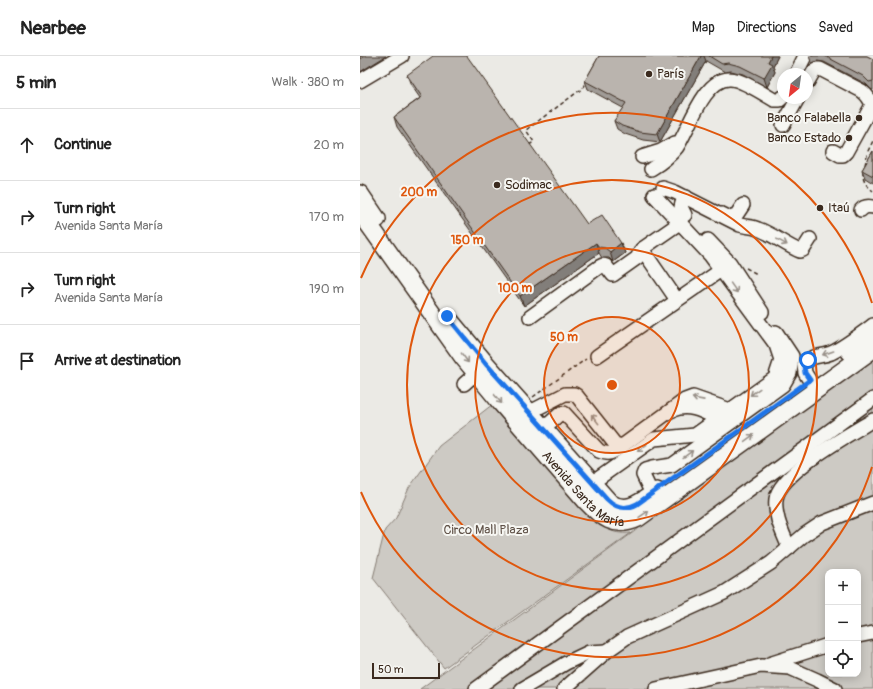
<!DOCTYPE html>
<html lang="en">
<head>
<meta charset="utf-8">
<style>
  :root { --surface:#fff; --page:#f6f6f6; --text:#222; --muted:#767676; --line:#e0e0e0 }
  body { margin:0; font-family:Pangolin,sans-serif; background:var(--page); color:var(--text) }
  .controls { position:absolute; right:12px; bottom:12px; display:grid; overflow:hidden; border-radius:8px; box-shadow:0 2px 10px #0003 }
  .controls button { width:36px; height:36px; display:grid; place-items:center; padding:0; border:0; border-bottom:1px solid var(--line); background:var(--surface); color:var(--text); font:20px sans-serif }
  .compass { position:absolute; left:417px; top:12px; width:36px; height:36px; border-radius:50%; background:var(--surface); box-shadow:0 2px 10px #0003; rotate:209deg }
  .scale { position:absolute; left:12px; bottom:10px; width:68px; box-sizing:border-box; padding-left:4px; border:2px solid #3b2a1e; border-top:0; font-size:11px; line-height:14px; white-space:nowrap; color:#3b2a1e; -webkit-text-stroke:3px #f6f6f2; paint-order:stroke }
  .stop { position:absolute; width:12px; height:12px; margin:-9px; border:3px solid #1a73e8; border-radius:50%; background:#fff }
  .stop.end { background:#1a73e8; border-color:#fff; box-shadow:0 1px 4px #0008 }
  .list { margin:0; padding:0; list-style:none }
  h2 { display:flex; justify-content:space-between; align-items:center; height:52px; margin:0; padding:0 16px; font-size:17px }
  h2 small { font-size:13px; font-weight:400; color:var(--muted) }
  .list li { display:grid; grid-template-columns:26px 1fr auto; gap:12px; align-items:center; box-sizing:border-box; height:72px; padding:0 16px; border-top:1px solid var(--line) }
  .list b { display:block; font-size:15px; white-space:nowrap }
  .list p { margin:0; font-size:13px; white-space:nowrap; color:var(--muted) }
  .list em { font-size:13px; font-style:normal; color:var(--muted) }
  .icon { flex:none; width:22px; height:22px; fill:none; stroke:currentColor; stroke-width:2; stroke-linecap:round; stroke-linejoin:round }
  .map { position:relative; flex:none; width:513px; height:633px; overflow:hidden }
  header { display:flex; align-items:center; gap:24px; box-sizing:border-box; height:56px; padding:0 20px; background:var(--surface); border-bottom:1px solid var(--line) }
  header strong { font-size:19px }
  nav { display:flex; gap:22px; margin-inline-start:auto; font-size:14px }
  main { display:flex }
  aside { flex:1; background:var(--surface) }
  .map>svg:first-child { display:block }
  .green { fill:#cdcac4; stroke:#847a71; fill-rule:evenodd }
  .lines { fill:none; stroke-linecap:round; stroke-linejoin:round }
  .minor-casing { stroke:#3b2a1e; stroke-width:16 }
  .major-casing { stroke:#3b2a1e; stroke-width:20 }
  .path { stroke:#3b2a1e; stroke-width:1.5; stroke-dasharray:4 3; stroke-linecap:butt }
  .minor { stroke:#f6f6f2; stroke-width:13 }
  .major { stroke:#f6f6f2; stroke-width:17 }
  .wall { fill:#a09b96; stroke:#3b2a1e }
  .shaded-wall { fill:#827e7a; stroke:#3b2a1e }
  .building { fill:#bab4ae; stroke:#3b2a1e }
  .oneway { stroke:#989088 }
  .route { stroke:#1a73e8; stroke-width:5 }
  .ring { fill:none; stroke:#df570d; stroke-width:2 }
  .poi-dot { fill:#3b2a1e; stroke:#f6f6f2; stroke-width:1.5 }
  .labels { text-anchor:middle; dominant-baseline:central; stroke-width:4; stroke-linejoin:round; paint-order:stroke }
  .poi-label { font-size:13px; fill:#3b2a1e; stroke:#f6f6f2; text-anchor:start }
  .street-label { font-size:13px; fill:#3b2a1e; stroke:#f6f6f2 }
  .park-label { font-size:13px; fill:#605248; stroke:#f6f6f2 }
  .centre { fill:#df570d; stroke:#f6f6f2; stroke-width:2 }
  .ring-label { font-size:12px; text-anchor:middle; font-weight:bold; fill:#df570d; stroke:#f6f6f2; stroke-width:4; stroke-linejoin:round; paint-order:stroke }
</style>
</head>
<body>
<header>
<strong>Nearbee</strong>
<nav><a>Map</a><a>Directions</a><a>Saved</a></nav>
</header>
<main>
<aside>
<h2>5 min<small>Walk · 380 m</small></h2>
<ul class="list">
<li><svg class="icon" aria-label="ahead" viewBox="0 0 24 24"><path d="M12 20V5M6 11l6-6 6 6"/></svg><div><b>Continue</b></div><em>20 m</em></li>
<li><svg class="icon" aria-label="right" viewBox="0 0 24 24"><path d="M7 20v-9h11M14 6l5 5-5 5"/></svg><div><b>Turn right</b><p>Avenida Santa María</p></div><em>170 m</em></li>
<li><svg class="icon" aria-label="right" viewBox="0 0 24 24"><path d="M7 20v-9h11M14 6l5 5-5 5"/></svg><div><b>Turn right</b><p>Avenida Santa María</p></div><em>190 m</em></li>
<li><svg class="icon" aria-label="arrive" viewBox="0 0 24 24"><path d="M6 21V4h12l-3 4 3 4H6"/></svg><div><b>Arrive at destination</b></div></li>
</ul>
</aside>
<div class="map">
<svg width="513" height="633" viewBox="0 0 513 633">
  <rect width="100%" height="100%" fill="#ebeae5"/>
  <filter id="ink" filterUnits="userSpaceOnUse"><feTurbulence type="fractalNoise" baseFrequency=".025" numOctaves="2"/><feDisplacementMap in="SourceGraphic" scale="8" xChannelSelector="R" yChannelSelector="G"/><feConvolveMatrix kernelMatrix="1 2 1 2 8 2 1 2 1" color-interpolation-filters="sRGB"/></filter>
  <g filter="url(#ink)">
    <!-- green -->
    <g class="green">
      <path d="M513,303V633H60L449,347ZM468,516H498V618H468Z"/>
      <path d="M133,348L227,458C242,470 250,479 271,477L84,612L13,522L25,474L36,462L49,432L79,390Z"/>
    </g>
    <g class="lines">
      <defs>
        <g id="minor">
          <polyline points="436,18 445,0"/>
          <polyline points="0,25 42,0"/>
          <path d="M447,27L454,15L457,13H460L502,35C507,39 510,43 512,49L486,96L483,99H480L473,95"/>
          <polyline points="423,69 438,42"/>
          <polyline points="282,101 301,95 315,87"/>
          <path d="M291,113C301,107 310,100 317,91C329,73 344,22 370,23C381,23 404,38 414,44H420L423,41"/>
          <path d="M303,132L315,136L380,169C386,171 392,170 398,173C413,178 425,189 440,195L443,194L450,183"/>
          <path d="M501,154C504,150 508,150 513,151"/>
          <polyline points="362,158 370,162 375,161 383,149"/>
          <polyline points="325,159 321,151 322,147 326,141"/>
          <polyline points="348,184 370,207 402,256"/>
          <polyline points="282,193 317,244"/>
          <polyline points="170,261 239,211 243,209 246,210 253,219 277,202 282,193 321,166"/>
          <polyline points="237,300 361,214"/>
          <path d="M450,325L445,317L444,309C453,297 459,302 471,297C484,291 501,278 513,269"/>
          <polyline points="104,328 123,311"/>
          <path d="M313,354C329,347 344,356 358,363"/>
          <polyline points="170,356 205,338 214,338 217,340 255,388 262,390"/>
          <path d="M175,373L184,372L201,357H204L239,395C250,400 253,396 262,390L325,344L333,341L370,354"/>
          <polyline points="228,434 233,427 239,422 294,383 335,379 415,322 421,304 416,289 350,199 294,139"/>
          <polyline points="292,438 283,419 285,414 292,412 312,409 423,329 430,317 432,300 416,276"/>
          <path d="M429,492C423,477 414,460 416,443C419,417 490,378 513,364"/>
          <polyline points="498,580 513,577"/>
          <polyline points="409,608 468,589"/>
          <polyline points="116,633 513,343"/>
          <polyline points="162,633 206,607 229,596 247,595"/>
          <polyline points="204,633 247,595 267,581 364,537 411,507 444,479 462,467 513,447"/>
          <polyline points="296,633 401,610 430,612 457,624 475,633"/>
        </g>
        <g id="major">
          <polyline points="0,138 17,163"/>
          <path id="s1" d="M0,156L103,301L141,347L226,445C241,461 255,473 278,462L513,293"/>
          <path d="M91,266L126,308L250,447C267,459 282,445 297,435"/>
          <polyline points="490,296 513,279"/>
        </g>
      </defs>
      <!-- minor casing -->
      <use href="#minor" class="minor-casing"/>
      <!-- major casing -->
      <use href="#major" class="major-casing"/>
      <!-- path -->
      <g class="path">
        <polyline points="169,89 174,86 166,74 223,32 226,27"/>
        <polyline points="505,109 508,95 513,85"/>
        <path d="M503,115C502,125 506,129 513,135"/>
        <polyline points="386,212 397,218"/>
        <polyline points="173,341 226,303"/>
      </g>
      <!-- minor -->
      <use href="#minor" class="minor"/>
      <!-- major -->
      <use href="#major" class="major"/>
    </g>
    <!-- wall -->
    <g class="wall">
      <polygon points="0,0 26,0 0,16"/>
      <polygon points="239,0 418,0 413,10 415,16 407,31 383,18 371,15 365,16 346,5 300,86 283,84 265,78 257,73 254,65 263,52 228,33 225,25"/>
      <polygon points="449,0 507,0 513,3 513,34 512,34 506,28 464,6 457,5 452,7 451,6"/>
      <polygon points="47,19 227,168 261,187 265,197 253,206 249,202 242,202 239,197 164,250 37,71 34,61 60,42 51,29"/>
      <polygon points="513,95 513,127 505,122 502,114"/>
    </g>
    <!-- shaded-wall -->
    <g class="shaded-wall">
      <polygon points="341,0 344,0 346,5 300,86 297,78"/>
      <polygon points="411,0 418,0 413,10 415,16 407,31 404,22 408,6"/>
      <polygon points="236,187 239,197 164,250 160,240"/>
      <polygon points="261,187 265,197 253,206 250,196"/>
    </g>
    <!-- building -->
    <g class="building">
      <polygon points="0,0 6,0 0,3"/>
      <polygon points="73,0 107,0 227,168 242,159 261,187 250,196 245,192 239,191 236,187 160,240 34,61 62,41 47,19"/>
      <polygon points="239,0 341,0 297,78 280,76 262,70 254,65 266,47 225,25"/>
      <polygon points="349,0 411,0 408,6 412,8 404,22 380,10 368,7 362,8"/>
      <polygon points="465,0 507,0 513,3 513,25 509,26 503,20"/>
      <polygon points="513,95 513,120 502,114"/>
    </g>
    <!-- one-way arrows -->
    <defs><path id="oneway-shaft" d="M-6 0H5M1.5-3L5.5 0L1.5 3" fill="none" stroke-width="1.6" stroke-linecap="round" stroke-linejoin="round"/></defs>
    <g class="oneway">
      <use href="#oneway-shaft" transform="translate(422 186) rotate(29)"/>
      <use href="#oneway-shaft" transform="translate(374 232) rotate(55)"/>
      <use href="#oneway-shaft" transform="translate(468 297) rotate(161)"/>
      <use href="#oneway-shaft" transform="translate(105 302) rotate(53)"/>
      <use href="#oneway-shaft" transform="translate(395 336) rotate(144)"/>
      <use href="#oneway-shaft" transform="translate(138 343) rotate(50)"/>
      <use href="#oneway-shaft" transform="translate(338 343) rotate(-169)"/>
      <use href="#oneway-shaft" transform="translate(235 363) rotate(-128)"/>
      <use href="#oneway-shaft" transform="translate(389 382) rotate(-36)"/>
      <use href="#oneway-shaft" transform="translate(282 392) rotate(144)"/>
      <use href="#oneway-shaft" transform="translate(328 398) rotate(-36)"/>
      <use href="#oneway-shaft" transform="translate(284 458) rotate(-35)"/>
    </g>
  </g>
  <g class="lines" filter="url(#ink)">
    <!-- route -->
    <path class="route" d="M87,260L126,308L247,443C256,452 266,454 277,448L450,324L445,317L444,310L448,304"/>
  </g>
  <!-- distance rings -->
  <circle cx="252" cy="329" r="68" fill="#df570d" fill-opacity=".12"/>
  <g class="ring">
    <circle cx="252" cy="329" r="68"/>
    <circle cx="252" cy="329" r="137"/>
    <circle cx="252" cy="329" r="205"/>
    <path d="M512 411A273 273 0 0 1 1 436M1 222A273 273 0 0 1 512 247"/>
  </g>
  <!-- markers -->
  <g class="poi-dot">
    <circle cx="289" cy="18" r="4"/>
    <circle cx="499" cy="62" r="4"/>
    <circle cx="489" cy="82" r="4"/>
    <circle cx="137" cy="129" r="4"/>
    <circle cx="460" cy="152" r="4"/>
  </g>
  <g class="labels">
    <!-- poi labels -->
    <g class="poi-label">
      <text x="297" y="18">París</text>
      <text x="491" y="62" text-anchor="end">Banco Falabella</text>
      <text x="481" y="82" text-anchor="end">Banco Estado</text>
      <text x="145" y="129">Sodimac</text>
      <text x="468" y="152">Itaú</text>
    </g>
    <!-- street labels -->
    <g class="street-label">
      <text stroke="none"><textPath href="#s1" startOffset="358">Avenida Santa María</textPath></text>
    </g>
    <!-- park labels -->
    <g class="park-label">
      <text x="126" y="474">Circo Mall Plaza</text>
    </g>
  </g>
  <circle cx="252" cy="329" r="6" class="centre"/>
  <g class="ring-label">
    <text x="59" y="140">200 m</text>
    <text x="107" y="188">150 m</text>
    <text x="155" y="236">100 m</text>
    <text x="204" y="285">50 m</text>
  </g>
</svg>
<div class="controls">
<button>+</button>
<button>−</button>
<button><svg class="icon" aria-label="locate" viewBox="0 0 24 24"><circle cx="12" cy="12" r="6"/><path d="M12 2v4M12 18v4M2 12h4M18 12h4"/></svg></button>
</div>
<svg class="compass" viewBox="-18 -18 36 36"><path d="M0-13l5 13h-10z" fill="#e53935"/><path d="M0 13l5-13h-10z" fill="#767676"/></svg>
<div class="scale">50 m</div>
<div class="stop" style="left:448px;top:304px"></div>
<div class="stop end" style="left:87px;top:260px"></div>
</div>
</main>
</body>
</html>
